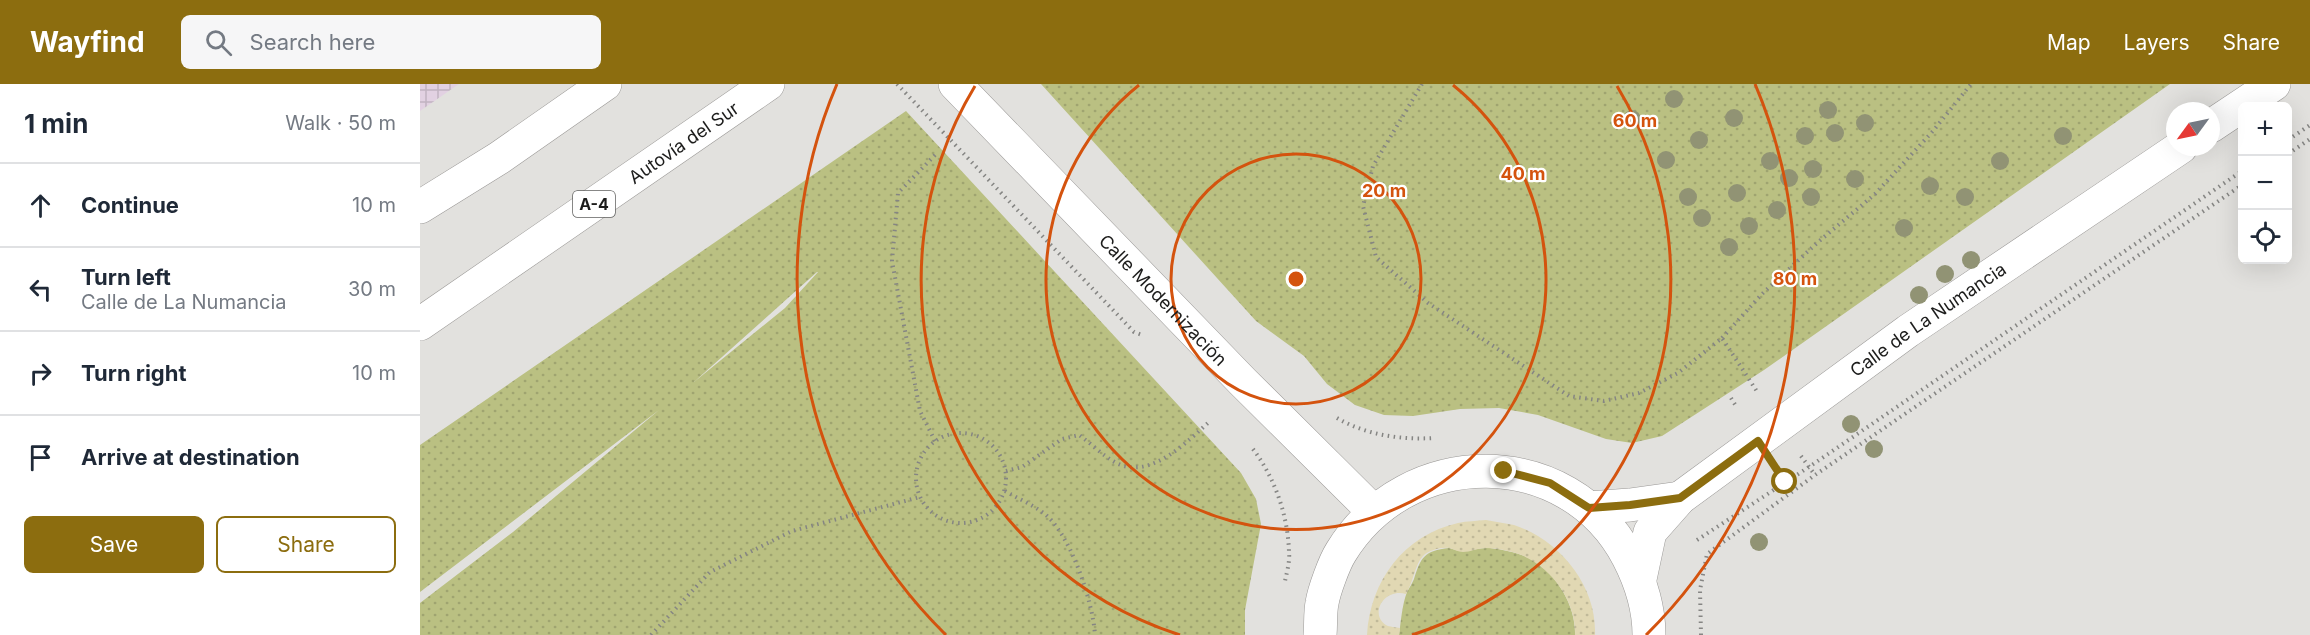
<!DOCTYPE html>
<html lang="en">
<head>
<meta charset="utf-8">
<style>
  :root { --surface:#fff; --page:#f6f6f7; --text:#1f2937; --muted:#747a83; --line:#e0e1e3; --accent:#8c6d0f }
  body { margin:0; font-family:Inter,sans-serif; background:var(--page); color:var(--text) }
  .controls { position:absolute; right:18px; top:18px; display:grid; overflow:hidden; border-radius:9px; box-shadow:0 6px 24px #0002 }
  .controls button { width:54px; height:54px; display:grid; place-items:center; padding:0; border:0; border-bottom:2px solid var(--line); background:var(--surface); color:var(--text); font:30px sans-serif }
  .compass { position:absolute; left:1746px; top:18px; width:54px; height:54px; border-radius:50%; background:var(--surface); box-shadow:0 6px 24px #0002; rotate:237deg }
  .stop { position:absolute; width:18px; height:18px; margin:-14px; border:4px solid #8c6d0f; border-radius:50%; background:#fff }
  .stop.end { background:#8c6d0f; border-color:#fff; box-shadow:0 2px 6px #0008 }
  .list { margin:0; padding:0; list-style:none }
  h2 { display:flex; justify-content:space-between; align-items:center; height:78px; margin:0; padding:0 24px; font-size:26px }
  h2 small { font-size:20px; font-weight:400; color:var(--muted) }
  .list li { display:grid; grid-template-columns:39px 1fr auto; gap:18px; align-items:center; box-sizing:border-box; height:84px; padding:0 24px; border-top:2px solid var(--line) }
  .list b { display:block; font-size:22px; white-space:nowrap }
  .list p { margin:0; font-size:20px; white-space:nowrap; color:var(--muted) }
  .list em { font-size:20px; font-style:normal; color:var(--muted) }
  .actions { display:flex; gap:12px; padding:18px 24px }
  .actions a { flex:1; padding:14px 0; border:2px solid var(--accent); border-radius:9px; text-align:center; font-size:21px; color:var(--accent) }
  .actions .main { background:var(--accent); color:#fff }
  .icon { flex:none; width:33px; height:33px; fill:none; stroke:currentColor; stroke-width:2; stroke-linecap:round; stroke-linejoin:round }
  .map { position:relative; flex:none; width:1890px; height:551px; overflow:hidden }
  header { display:flex; align-items:center; gap:36px; box-sizing:border-box; height:84px; padding:0 30px; background:var(--accent); color:#fff }
  header strong { font-size:28px }
  nav { display:flex; gap:33px; margin-inline-start:auto; font-size:21px }
  .search { width:420px; height:54px; background:var(--page); display:flex; align-items:center; gap:15px; box-sizing:border-box; padding:0 21px; border-radius:9px; color:var(--muted); font-size:22px }
  main { display:flex }
  aside { flex:1; background:var(--surface) }
  .map>svg:first-child { display:block }
  .industrial { fill:url(#industrial-grid) }
  .grass { fill:url(#grass-dots); fill-rule:evenodd }
  .sand { fill:url(#sand-dots) }
  .lines { fill:none; stroke-linecap:round; stroke-linejoin:round }
  .street-casing { stroke:#9a9896; stroke-width:34 }
  .highway-casing { stroke:#9a9896; stroke-width:34 }
  .path { stroke:#858583; stroke-width:4; stroke-dasharray:1.5 4.5; stroke-linecap:butt }
  .street { stroke:#fff; stroke-width:33 }
  .highway { stroke:#fff; stroke-width:33 }
  .tree { fill:#919374 }
  .route { stroke:#8c6d0f; stroke-width:8 }
  .ring { fill:none; stroke:#d4530e; stroke-width:3 }
  .labels { text-anchor:middle; dominant-baseline:central; stroke-width:4.5; stroke-linejoin:round; paint-order:stroke }
  .shield { fill:#fff; stroke:#60605f; stroke-width:1.5 }
  .shield-label { font-size:16px; font-weight:bold; fill:#1c1c1b }
  .street-label { font-size:18px; fill:#1c1c1b; stroke:#fff }
  .centre { fill:#d4530e; stroke:#fff; stroke-width:3 }
  .ring-label { font-size:18px; text-anchor:middle; font-weight:bold; fill:#d4530e; stroke:#fff; stroke-width:4.5; stroke-linejoin:round; paint-order:stroke }
</style>
</head>
<body>
<header>
<strong>Wayfind</strong>
<div class="search"><svg class="icon" aria-label="search" viewBox="0 0 24 24"><circle cx="10" cy="10" r="6"/><path d="M15 15l6 6"/></svg>Search here</div>
<nav><a>Map</a><a>Layers</a><a>Share</a></nav>
</header>
<main>
<aside>
<h2>1 min<small>Walk · 50 m</small></h2>
<ul class="list">
<li><svg class="icon" aria-label="ahead" viewBox="0 0 24 24"><path d="M12 20V5M6 11l6-6 6 6"/></svg><div><b>Continue</b></div><em>10 m</em></li>
<li><svg class="icon" aria-label="left" viewBox="0 0 24 24"><path d="M17 20v-9H6M10 6l-5 5 5 5"/></svg><div><b>Turn left</b><p>Calle de La Numancia</p></div><em>30 m</em></li>
<li><svg class="icon" aria-label="right" viewBox="0 0 24 24"><path d="M7 20v-9h11M14 6l5 5-5 5"/></svg><div><b>Turn right</b></div><em>10 m</em></li>
<li><svg class="icon" aria-label="arrive" viewBox="0 0 24 24"><path d="M6 21V4h12l-3 4 3 4H6"/></svg><div><b>Arrive at destination</b></div></li>
</ul>
<div class="actions"><a class="main">Save</a><a>Share</a></div>
</aside>
<div class="map">
<svg width="1890" height="551" viewBox="0 0 1890 551">
  <defs>
    <pattern id="industrial-grid" width="8" height="8" patternUnits="userSpaceOnUse" patternTransform="scale(1.5)"><rect width="8" height="8" fill="#e2d1e2"/><path d="M0 4h8M4 0v8" fill="none" stroke="#c1b3c1"/></pattern>
    <pattern id="grass-dots" width="8" height="8" patternUnits="userSpaceOnUse" patternTransform="scale(1.5)"><rect width="8" height="8" fill="#bac082"/><path d="M2 2h.1M6 6h.1" fill="none" stroke="#9fa470" stroke-width="1.8" stroke-linecap="round"/></pattern>
    <pattern id="sand-dots" width="8" height="8" patternUnits="userSpaceOnUse" patternTransform="scale(1.5)"><rect width="8" height="8" fill="#e1d8b3"/><path d="M2 2h.1M6 6h.1" fill="none" stroke="#c0b999" stroke-width="1.8" stroke-linecap="round"/></pattern>
  </defs>
  <rect width="100%" height="100%" fill="#e2e1de"/>
  <!-- industrial -->
  <polygon class="industrial" points="0,0 39,0 0,27"/>
  <!-- grass -->
  <g class="grass">
    <polygon points="621,0 1750,0 1344,286 1242,352 1212,359 1186,355 1118,331 1079,324 1040,325 993,332 964,331 935,321 907,300 884,272 836,237"/>
    <path d="M486,27L821,389L836,415L841,440L825,526V551H0V519L93,448L239,326L0,508V361ZM398,188L365,224L274,298L397,188Z"/>
    <path d="M1029,464C1048,471 1053,463 1070,464C1085,466 1101,469 1114,477C1138,492 1156,523 1155,551H979C981,537 982,521 987,508C989,504 992,500 994,495C1001,473 1004,467 1029,464Z"/>
  </g>
  <!-- sand -->
  <path class="sand" d="M1066,436C1075,438 1085,439 1094,441C1139,456 1177,501 1175,551H1155C1157,514 1125,474 1088,467C1081,465 1073,464 1065,464C1058,464 1050,468 1043,468C1038,468 1034,465 1029,464C1021,463 1009,466 1003,472C995,480 993,499 986,510C964,504 949,530 966,541C969,543 976,543 980,544L979,551H947C950,497 984,451 1038,439C1047,437 1057,437 1066,436Z"/>
  <g class="lines">
    <defs>
      <g id="street">
        <path id="s1" d="M535,0L823,298L954,428"/>
        <polyline points="1791,42 1854,0"/>
        <polyline points="1169,424 1210,421 1260,414"/>
        <path id="s2" d="M1220,495L1230,448L1260,414L1488,247L1761,63"/>
        <path d="M900,551C901,541 900,529 902,519C904,507 914,479 921,468C987,360 1148,359 1208,473C1221,498 1229,523 1229,551"/>
      </g>
      <g id="highway">
        <polyline points="0,123 79,74 185,0"/>
        <path id="s3" d="M0,240L348,0"/>
      </g>
    </defs>
    <!-- street casing -->
    <use href="#street" class="street-casing"/>
    <!-- highway casing -->
    <use href="#highway" class="highway-casing"/>
    <!-- path -->
    <g class="path">
      <polyline points="477,0 714,248 722,251"/>
      <polyline points="1002,0 953,82 943,122 956,173 1008,219 1149,312 1184,317 1219,309 1258,289 1302,254 1338,309"/>
      <polyline points="1868,56 1890,41"/>
      <polyline points="1868,70 1890,55"/>
      <polyline points="1302,254 1342,210 1397,159 1455,110 1513,47 1551,0"/>
      <polyline points="1311,314 1316,322"/>
      <path d="M917,334C946,351 981,356 1014,354"/>
      <circle cx="541" cy="394" r="45"/>
      <polyline points="515,357 500,327 472,177 478,109 516,70"/>
      <path d="M833,365C855,394 868,432 869,468C870,477 867,488 865,497"/>
      <polyline points="1381,372 1395,391"/>
      <path d="M586,387L602,383L642,355L659,351C672,360 687,376 701,381C733,393 768,357 789,338"/>
      <polyline points="1359,388 1365,397"/>
      <path d="M585,407C597,414 611,420 622,428C650,447 673,518 675,551"/>
      <polyline points="1277,456 1389,383 1822,87"/>
      <polyline points="231,551 290,488 372,447 500,413"/>
      <polyline points="1281,551 1280,506 1287,470 1395,391 1822,101"/>
    </g>
    <!-- street -->
    <use href="#street" class="street"/>
    <!-- highway -->
    <use href="#highway" class="highway"/>
  </g>
  <!-- trees -->
  <g class="tree">
    <circle cx="1254" cy="15" r="9"/>
    <circle cx="1408" cy="26" r="9"/>
    <circle cx="1314" cy="34" r="9"/>
    <circle cx="1212" cy="35" r="9"/>
    <circle cx="1445" cy="39" r="9"/>
    <circle cx="1415" cy="49" r="9"/>
    <circle cx="1385" cy="52" r="9"/>
    <circle cx="1643" cy="52" r="9"/>
    <circle cx="1279" cy="56" r="9"/>
    <circle cx="1246" cy="76" r="9"/>
    <circle cx="1350" cy="77" r="9"/>
    <circle cx="1580" cy="77" r="9"/>
    <circle cx="1393" cy="85" r="9"/>
    <circle cx="1369" cy="94" r="9"/>
    <circle cx="1435" cy="95" r="9"/>
    <circle cx="1510" cy="102" r="9"/>
    <circle cx="1317" cy="109" r="9"/>
    <circle cx="1268" cy="113" r="9"/>
    <circle cx="1391" cy="113" r="9"/>
    <circle cx="1545" cy="113" r="9"/>
    <circle cx="1357" cy="126" r="9"/>
    <circle cx="1282" cy="134" r="9"/>
    <circle cx="1329" cy="142" r="9"/>
    <circle cx="1484" cy="144" r="9"/>
    <circle cx="1309" cy="163" r="9"/>
    <circle cx="1551" cy="176" r="9"/>
    <circle cx="1525" cy="190" r="9"/>
    <circle cx="1499" cy="211" r="9"/>
    <circle cx="1431" cy="340" r="9"/>
    <circle cx="1454" cy="365" r="9"/>
    <circle cx="1339" cy="458" r="9"/>
  </g>
  <g class="lines">
    <!-- route -->
    <polyline class="route" points="1084,387 1130,399 1169,424 1210,421 1260,414 1338,357 1365,398"/>
  </g>
  <!-- distance rings -->
  <g class="ring">
    <circle cx="876" cy="195" r="125"/>
    <path d="M1033 1A250 250 0 1 1 719 1"/>
    <path d="M760 551A374 374 0 0 1 555 2M1197 2A374 374 0 0 1 992 551"/>
    <path d="M526 551A499 499 0 0 1 417 0M1335 0A499 499 0 0 1 1226 551"/>
  </g>
  <g class="labels">
    <!-- shield labels -->
    <rect class="shield" x="153" y="107" width="42" height="26" rx="4.5"/>
    <g class="shield-label">
      <text x="174" y="120">A-4</text>
    </g>
    <!-- street labels -->
    <g class="street-label">
      <text stroke="none"><textPath href="#s3" startOffset="320">Autovía del Sur</textPath></text>
      <text stroke="none"><textPath href="#s1" startOffset="300">Calle Modernización</textPath></text>
      <text stroke="none"><textPath href="#s2" startOffset="399">Calle de La Numancia</textPath></text>
    </g>
  </g>
  <circle cx="876" cy="195" r="9" class="centre"/>
  <g class="ring-label">
    <text x="1215" y="43">60 m</text>
    <text x="1103" y="96">40 m</text>
    <text x="964" y="113">20 m</text>
    <text x="1375" y="201">80 m</text>
  </g>
</svg>
<div class="controls">
<button>+</button>
<button>−</button>
<button><svg class="icon" aria-label="locate" viewBox="0 0 24 24"><circle cx="12" cy="12" r="6"/><path d="M12 2v4M12 18v4M2 12h4M18 12h4"/></svg></button>
</div>
<svg class="compass" viewBox="-18 -18 36 36"><path d="M0-13l5 13h-10z" fill="#e53935"/><path d="M0 13l5-13h-10z" fill="#747a83"/></svg>
<div class="stop" style="left:1365px;top:398px"></div>
<div class="stop end" style="left:1084px;top:387px"></div>
</div>
</main>
</body>
</html>
